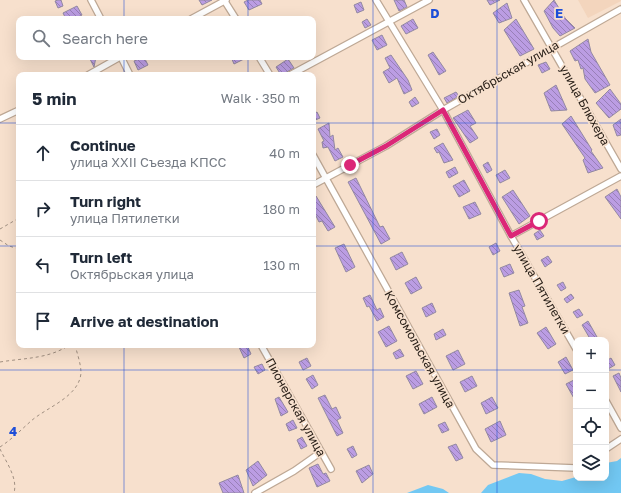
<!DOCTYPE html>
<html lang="en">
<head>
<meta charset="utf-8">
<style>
  :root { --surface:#fff; --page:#f6f6f7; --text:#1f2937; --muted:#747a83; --line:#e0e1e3 }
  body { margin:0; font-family:"Golos Text",sans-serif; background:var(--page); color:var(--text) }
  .controls { position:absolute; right:12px; bottom:12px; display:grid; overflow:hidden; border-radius:8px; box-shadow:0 4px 16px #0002 }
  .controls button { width:36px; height:36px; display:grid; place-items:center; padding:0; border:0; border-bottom:1px solid var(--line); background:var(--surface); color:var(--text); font:20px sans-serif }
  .stop { position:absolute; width:12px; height:12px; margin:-9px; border:3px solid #db2777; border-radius:50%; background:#fff }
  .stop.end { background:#db2777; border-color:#fff; box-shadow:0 1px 4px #0008 }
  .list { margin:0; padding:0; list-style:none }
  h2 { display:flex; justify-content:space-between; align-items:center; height:52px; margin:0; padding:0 16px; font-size:17px }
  h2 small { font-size:13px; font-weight:400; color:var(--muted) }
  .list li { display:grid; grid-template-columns:26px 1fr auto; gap:12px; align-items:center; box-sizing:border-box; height:56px; padding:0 16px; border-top:1px solid var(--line) }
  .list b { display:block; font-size:15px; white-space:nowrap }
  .list p { margin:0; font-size:13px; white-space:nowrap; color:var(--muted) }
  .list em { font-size:13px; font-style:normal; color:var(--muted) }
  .icon { flex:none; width:22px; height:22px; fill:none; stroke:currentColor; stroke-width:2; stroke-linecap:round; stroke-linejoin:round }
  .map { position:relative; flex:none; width:621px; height:493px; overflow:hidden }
  .search { position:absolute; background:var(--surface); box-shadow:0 4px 16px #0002; left:16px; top:16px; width:300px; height:44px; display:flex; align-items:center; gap:10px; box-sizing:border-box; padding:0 14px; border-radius:8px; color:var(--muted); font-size:15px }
  .panel { position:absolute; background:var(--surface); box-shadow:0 4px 16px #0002; left:16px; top:72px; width:300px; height:276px; border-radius:8px }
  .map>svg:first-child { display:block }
  .built { fill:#f3d5bd }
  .water { fill:#72c8f3 }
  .building { fill:url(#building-back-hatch); stroke:#9389a1 }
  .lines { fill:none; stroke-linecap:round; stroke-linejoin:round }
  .minor-casing { stroke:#bea895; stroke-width:8 }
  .path { stroke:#a08f81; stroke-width:1; stroke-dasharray:3 3; stroke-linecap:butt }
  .minor { stroke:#fff; stroke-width:5.5 }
  .route { stroke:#db2777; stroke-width:5 }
  .grid { fill:none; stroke:#1d4ed8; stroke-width:1; stroke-opacity:0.55 }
  .labels { text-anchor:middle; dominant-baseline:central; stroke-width:3.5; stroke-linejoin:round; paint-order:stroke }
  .street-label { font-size:12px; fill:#251c15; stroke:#f7e0cd }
  .grid-label { font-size:13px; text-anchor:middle; font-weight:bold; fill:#1d4ed8; stroke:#f7e0cd; stroke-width:3.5; stroke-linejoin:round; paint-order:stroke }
</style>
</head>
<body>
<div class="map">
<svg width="621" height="493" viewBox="0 0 621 493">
  <defs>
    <pattern id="building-back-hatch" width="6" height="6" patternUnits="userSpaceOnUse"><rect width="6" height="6" fill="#bb9de3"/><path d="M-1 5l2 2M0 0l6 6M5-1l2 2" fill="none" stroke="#987fb7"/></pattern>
  </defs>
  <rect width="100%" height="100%" fill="#f7e0cd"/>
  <!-- built -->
  <polygon class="built" points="578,0 621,0 621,1 588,18"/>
  <!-- water -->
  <g class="water">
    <polygon points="621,458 621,493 481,493 488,485 519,473 531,474 545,479 562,481 576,477 606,478 606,463 617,461"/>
    <polygon points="428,485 443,489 449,493 407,493"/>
  </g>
  <!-- building -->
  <g class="building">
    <polygon points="58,0 61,0 63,6 58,8 55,1"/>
    <polygon points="199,0 212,0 202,5"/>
    <polygon points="248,0 260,0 262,4 249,10 244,2"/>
    <polygon points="394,0 404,0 407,7 399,11"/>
    <polygon points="487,0 500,0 490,5"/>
    <polygon points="554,0 565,18 575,28 560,36 553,28 544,11"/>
    <polygon points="361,2 364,10 357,13 354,5"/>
    <polygon points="507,3 512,18 499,23 493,13"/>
    <polygon points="77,6 82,15 74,19 66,19 63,13"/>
    <polygon points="367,19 371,25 365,28 362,22"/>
    <polygon points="413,19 418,28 406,34 401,26"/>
    <polygon points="516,19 534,49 520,56 504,30"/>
    <polygon points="382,35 387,45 377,50 372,40"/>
    <polygon points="588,39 591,52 610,85 595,93 585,79 583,68 581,69 578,60 575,61 570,51"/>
    <polygon points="433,52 446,71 439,75 428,55"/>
    <polygon points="391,55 408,80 412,90 404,94 397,78 389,83 383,72 390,68 385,58"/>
    <polygon points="89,57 96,57 94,67"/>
    <polygon points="144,57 148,65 138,70 134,61"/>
    <polygon points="231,57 248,57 234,64"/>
    <polygon points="288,59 294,68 281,75 276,67"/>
    <polygon points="546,62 550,69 542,73 538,65"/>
    <polygon points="556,85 567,110 551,111 544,93"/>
    <polygon points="610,89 621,104 621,109 609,118 596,103"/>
    <polygon points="456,92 459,96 447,103 444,98"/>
    <polygon points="415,97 419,103 412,107 409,102"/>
    <polygon points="468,110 476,123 470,126 478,138 470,143 453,118"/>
    <polygon points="317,112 320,118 313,121 313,114"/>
    <polygon points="571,116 592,150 591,151 603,168 588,173 583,160 585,158 562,124"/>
    <polygon points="621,119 621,135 617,136 613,125"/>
    <polygon points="329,123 330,137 333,135 335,150 338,148 343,157 335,161 328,147 323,148 322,142 324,141 318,129"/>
    <polygon points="437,129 440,135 434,139 430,132"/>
    <polygon points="443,143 453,160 444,163 439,152 437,153 434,148"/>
    <polygon points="488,162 492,170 487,173 483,165"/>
    <polygon points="455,167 458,173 449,178 446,172"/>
    <polygon points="505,170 510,178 500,183 496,175"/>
    <polygon points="356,178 380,227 383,226 390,239 381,244 348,182"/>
    <polygon points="464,180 470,191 459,197 453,186"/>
    <polygon points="617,189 621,197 621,219 605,197"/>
    <polygon points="513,190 530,216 519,224 502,197"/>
    <polygon points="316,196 335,227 328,231 322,221 319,222 313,210 313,197"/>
    <polygon points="475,202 481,214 469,219 463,207"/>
    <polygon points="540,230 544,236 537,240 534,234"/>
    <polygon points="496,243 500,251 493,255 489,247"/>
    <polygon points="344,244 355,267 346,272 335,248"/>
    <polygon points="402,252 408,264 396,270 390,258"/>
    <polygon points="548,256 552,262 545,267 541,260"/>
    <polygon points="510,264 514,273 504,277 500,268"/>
    <polygon points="416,277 422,288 411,294 405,283"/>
    <polygon points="563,282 566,288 561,291 557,285"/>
    <polygon points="519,290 525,306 522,307 528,323 520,326 509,293"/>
    <polygon points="571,294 574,298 567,303 564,299"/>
    <polygon points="370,295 377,310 380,308 384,317 377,321 369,306 367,307 363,298"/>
    <polygon points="432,303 436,312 426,317 422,308"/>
    <polygon points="579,309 583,315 577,318 573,312"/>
    <polygon points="588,321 597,337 593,340 584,340 589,337 582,325"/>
    <polygon points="389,326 397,341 386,347 378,332"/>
    <polygon points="546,327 556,344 548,349 537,333"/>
    <polygon points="443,329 446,335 436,340 434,334"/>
    <polygon points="238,345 247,345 251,354 244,358"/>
    <polygon points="400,349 404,356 396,359 393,353"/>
    <polygon points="458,350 465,364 453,370 446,356"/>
    <polygon points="566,357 573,370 565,374 558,362"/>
    <polygon points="307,358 311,366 303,370 299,362"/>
    <polygon points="611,358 615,365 608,369 606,361"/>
    <polygon points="262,364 265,370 258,374 254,367"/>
    <polygon points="416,371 423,384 413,389 406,376"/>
    <polygon points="619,373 621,378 621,392 613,376"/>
    <polygon points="313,375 318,385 312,389 306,379"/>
    <polygon points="472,376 477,386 465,392 460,382"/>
    <polygon points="576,379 576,402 566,384"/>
    <polygon points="325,395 332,409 336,407 341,418 337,420 343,433 337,436 318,398"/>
    <polygon points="279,397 288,412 281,416 275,399"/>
    <polygon points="432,397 437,407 424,414 419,404"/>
    <polygon points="492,397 498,408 486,414 481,403"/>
    <polygon points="293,420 297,428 289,431 286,424"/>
    <polygon points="500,421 506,435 491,442 485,429"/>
    <polygon points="445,422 449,430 442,433 438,425"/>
    <polygon points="302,437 307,446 301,449 297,440"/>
    <polygon points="456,444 463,458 456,461 448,447"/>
    <polygon points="353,446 357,455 352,458 347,449"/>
    <polygon points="258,461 267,475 253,486 246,470"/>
    <polygon points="318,464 323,474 326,473 330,481 317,487 309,468"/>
    <polygon points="369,465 373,474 362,483 356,471"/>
    <polygon points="238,475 244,493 223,493 219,483"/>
  </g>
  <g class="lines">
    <defs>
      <g id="minor">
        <polyline points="91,0 101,19"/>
        <polyline points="224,0 236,19"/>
        <polyline points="376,0 443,110 511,236 576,349"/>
        <polyline points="524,0 621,169"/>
        <polyline points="191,19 226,0"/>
        <polyline points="121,57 130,75"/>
        <polyline points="259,57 270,75"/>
        <polyline points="88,75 120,57"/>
        <polyline points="290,75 429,0"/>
        <polyline points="0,119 19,110"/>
        <polyline points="313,155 476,449 493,465 576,468"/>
        <polyline points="313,185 386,146 443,110 621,9"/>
        <polyline points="511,236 621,176"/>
        <polyline points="261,345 331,469"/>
        <polyline points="606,401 621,428"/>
        <polyline points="606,449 621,439"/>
        <polyline points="255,493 294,471 321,452"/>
      </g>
    </defs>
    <!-- minor casing -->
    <use href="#minor" class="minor-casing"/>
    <!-- path -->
    <g class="path">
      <polyline points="0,229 19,218"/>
      <polyline points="0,240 9,246 19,249"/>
      <path d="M0,362C24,358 47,359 68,346"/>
      <path d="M0,447C12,439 21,430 31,421C47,407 79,397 81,373C81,364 77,353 75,345"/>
      <path d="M0,449C6,462 18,478 14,493"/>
    </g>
    <!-- minor -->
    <use href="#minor" class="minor"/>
  </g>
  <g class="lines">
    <!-- route -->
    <polyline class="route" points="350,165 386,146 443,110 511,236 539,221"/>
  </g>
  <!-- grid -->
  <path class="grid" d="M124,0V19M248,0V19M373,0V493M497,0V493M124,57V75M248,57V75M0,123H19M313,123H621M0,246H19M313,246H621M124,345V493M248,345V493M0,370H576M606,370H621"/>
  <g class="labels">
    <!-- street labels -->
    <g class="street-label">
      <text transform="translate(508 72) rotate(-30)">Октябрьская улица</text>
      <text transform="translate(585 105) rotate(61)">улица Блюхера</text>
      <text transform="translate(542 289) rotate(60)">улица Пятилетки</text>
      <text transform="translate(420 349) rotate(61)">Комсомольская улица</text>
      <text transform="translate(296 407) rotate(61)">Пионерская улица</text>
    </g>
  </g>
  <g class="grid-label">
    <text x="435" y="18">D</text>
    <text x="559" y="18">E</text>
    <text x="13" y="436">4</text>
  </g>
</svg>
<div class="controls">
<button>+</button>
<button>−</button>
<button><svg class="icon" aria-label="locate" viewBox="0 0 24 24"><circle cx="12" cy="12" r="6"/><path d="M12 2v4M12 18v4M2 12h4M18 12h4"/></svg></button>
<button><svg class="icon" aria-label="layers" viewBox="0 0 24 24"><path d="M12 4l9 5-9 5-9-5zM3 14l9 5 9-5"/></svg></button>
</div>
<div class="stop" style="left:539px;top:221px"></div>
<div class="stop end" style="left:350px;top:165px"></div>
<div class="search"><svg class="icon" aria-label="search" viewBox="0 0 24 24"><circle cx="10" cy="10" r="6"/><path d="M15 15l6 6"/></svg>Search here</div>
<section class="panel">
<h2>5 min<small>Walk · 350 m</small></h2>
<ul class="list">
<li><svg class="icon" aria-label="ahead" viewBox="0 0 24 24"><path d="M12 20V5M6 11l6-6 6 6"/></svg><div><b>Continue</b><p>улица XXII Съезда КПСС</p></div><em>40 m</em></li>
<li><svg class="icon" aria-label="right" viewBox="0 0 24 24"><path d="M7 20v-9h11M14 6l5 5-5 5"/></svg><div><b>Turn right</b><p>улица Пятилетки</p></div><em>180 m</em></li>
<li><svg class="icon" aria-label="left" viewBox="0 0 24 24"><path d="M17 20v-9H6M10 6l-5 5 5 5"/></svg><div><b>Turn left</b><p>Октябрьская улица</p></div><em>130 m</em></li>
<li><svg class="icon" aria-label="arrive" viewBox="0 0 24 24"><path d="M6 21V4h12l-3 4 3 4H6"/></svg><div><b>Arrive at destination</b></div></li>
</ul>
</section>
</div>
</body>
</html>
